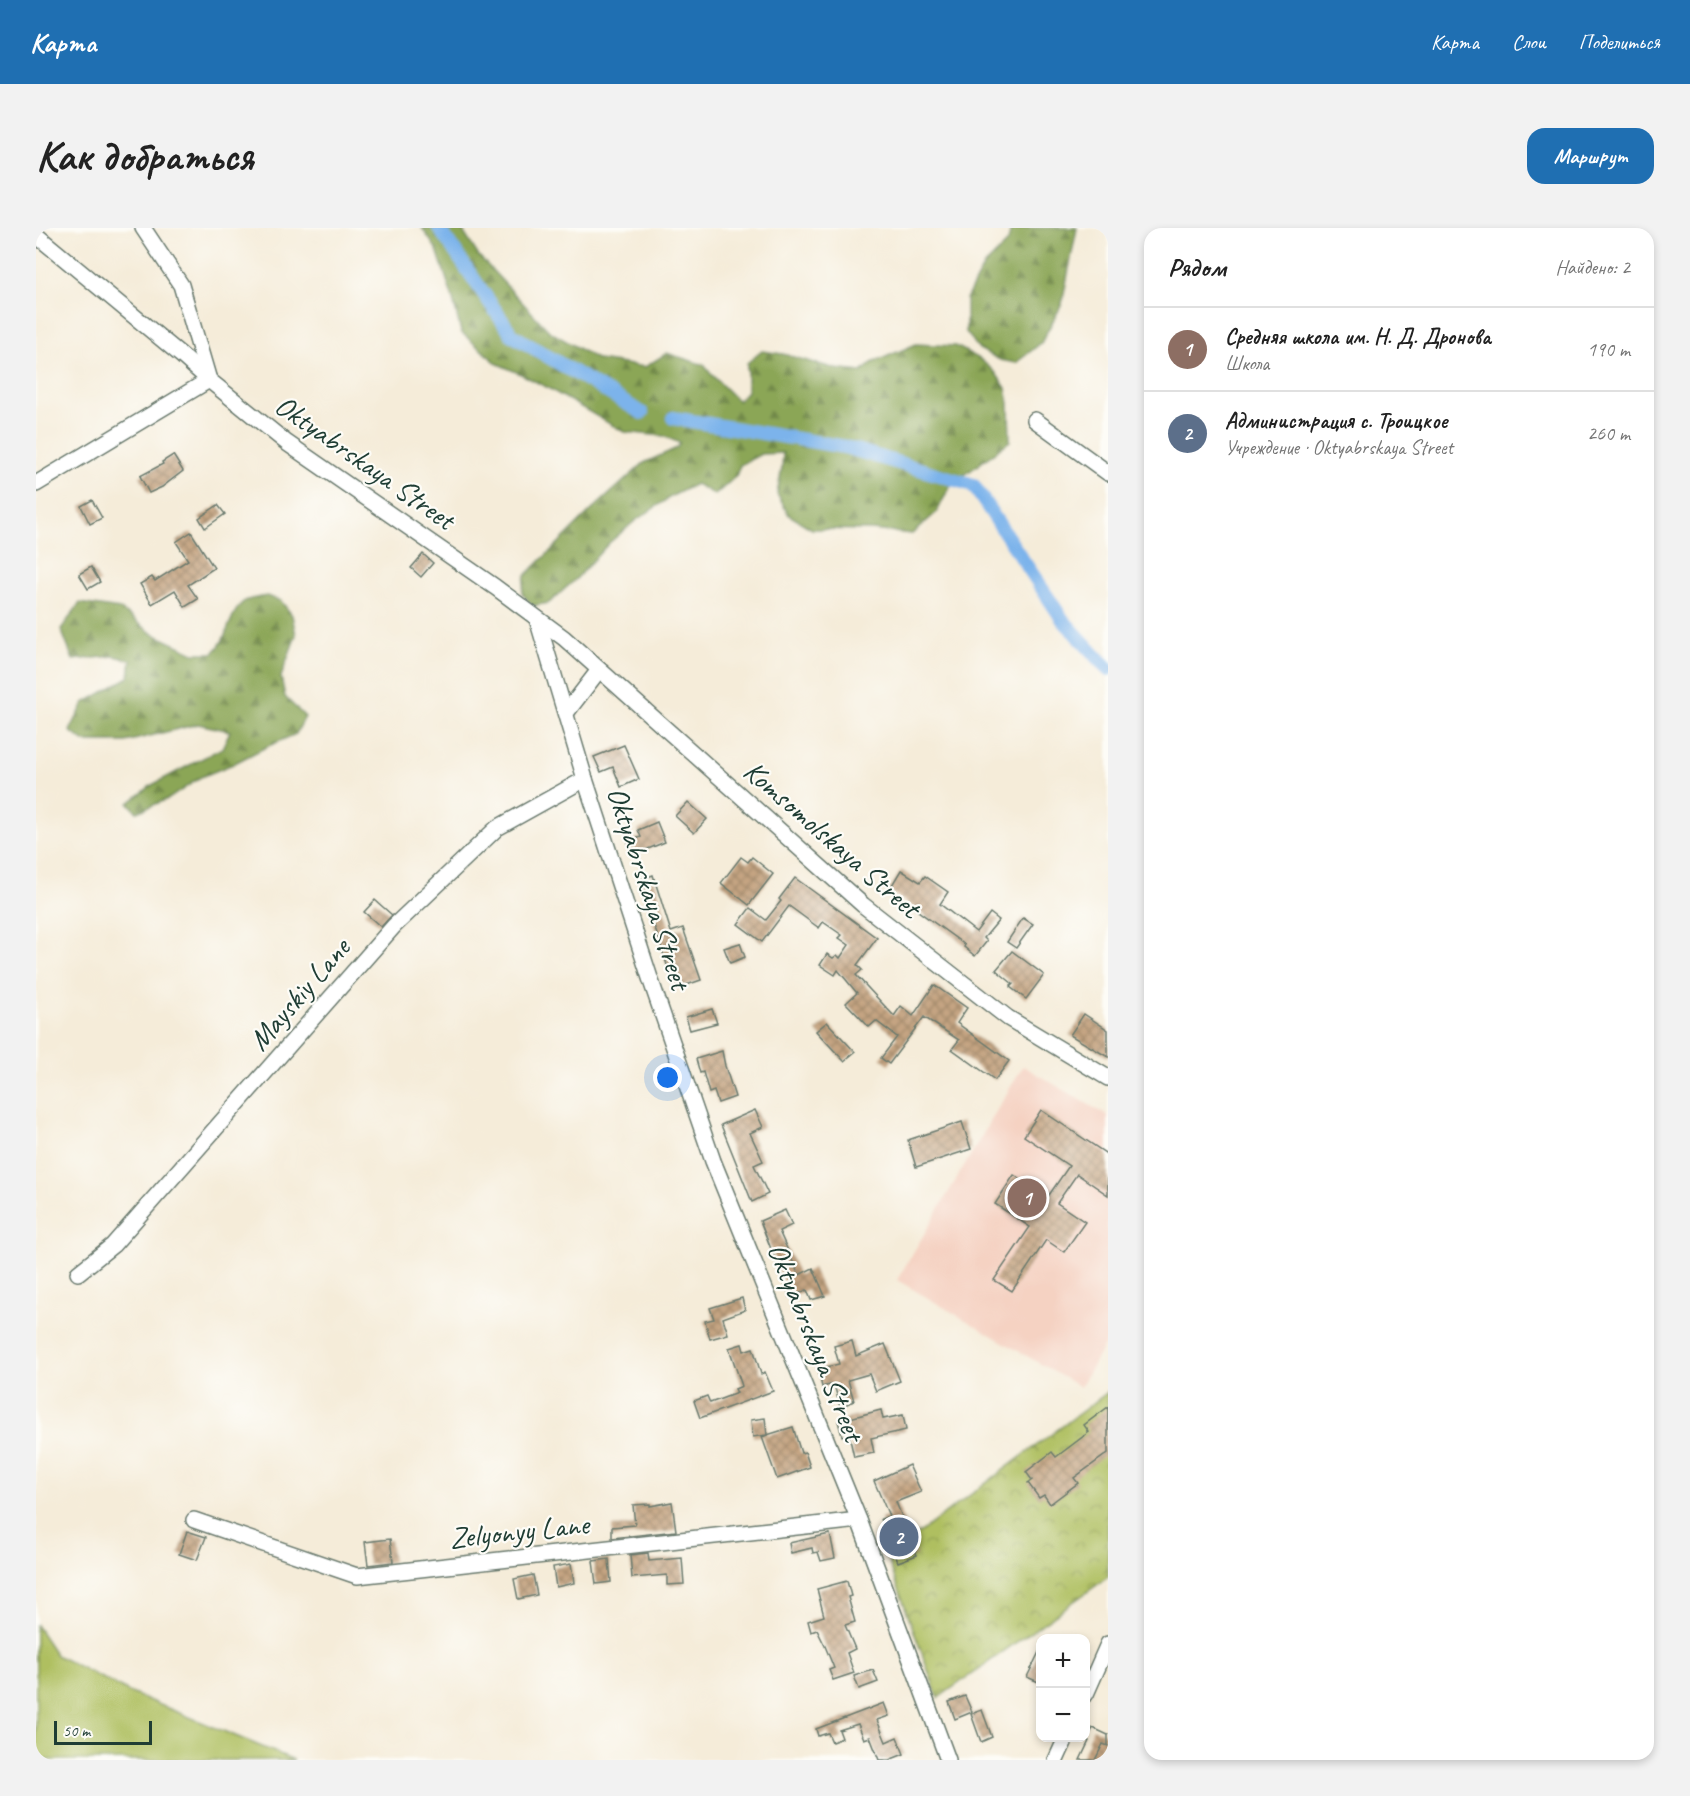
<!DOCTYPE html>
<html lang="ru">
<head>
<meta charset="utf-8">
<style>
  :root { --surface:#fff; --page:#f2f2f2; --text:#222; --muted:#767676; --line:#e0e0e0; --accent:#1f6fb2 }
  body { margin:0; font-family:Caveat,sans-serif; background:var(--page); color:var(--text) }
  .controls { position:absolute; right:18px; bottom:18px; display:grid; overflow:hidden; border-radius:12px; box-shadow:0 3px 9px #0003 }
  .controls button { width:54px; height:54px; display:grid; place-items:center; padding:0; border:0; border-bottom:2px solid var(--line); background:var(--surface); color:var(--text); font:30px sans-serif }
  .scale { position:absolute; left:18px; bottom:15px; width:98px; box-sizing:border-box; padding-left:6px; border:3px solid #1f3d34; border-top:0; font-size:16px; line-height:21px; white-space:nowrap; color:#1f3d34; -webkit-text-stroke:4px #fdfcf7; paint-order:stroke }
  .you { position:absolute; left:632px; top:850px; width:21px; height:21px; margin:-15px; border:4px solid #fff; border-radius:50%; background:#1a73e8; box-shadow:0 0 0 9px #1a73e833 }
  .badge { display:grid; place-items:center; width:39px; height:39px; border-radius:50%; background:var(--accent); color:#fff; font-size:20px; font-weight:700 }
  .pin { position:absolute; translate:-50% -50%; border:3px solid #fff; box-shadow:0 2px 6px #0006 }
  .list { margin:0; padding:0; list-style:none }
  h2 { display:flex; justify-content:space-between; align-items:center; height:78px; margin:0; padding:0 24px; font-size:26px }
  h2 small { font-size:20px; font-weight:400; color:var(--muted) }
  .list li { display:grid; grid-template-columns:39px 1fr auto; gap:18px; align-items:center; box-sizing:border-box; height:84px; padding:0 24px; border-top:2px solid var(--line) }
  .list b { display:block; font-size:22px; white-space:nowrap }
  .list p { margin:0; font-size:20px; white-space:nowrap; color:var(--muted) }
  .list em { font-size:20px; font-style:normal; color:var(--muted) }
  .map { position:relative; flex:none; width:1072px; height:1532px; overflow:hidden; border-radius:18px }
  header { display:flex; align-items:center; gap:36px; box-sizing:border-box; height:84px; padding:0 30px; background:var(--accent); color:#fff }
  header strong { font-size:28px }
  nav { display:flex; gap:33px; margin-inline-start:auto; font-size:21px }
  .intro { display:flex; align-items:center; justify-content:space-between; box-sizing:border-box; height:144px; padding:0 36px }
  h1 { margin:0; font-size:42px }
  .button { padding:15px 27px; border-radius:18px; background:var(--accent); color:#fff; font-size:21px; font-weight:700 }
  main { display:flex; gap:36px; padding:0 36px }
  aside { flex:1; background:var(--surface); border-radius:18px; box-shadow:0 3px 9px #0003 }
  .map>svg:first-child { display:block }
  .built { fill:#f5d2c2 }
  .green { fill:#afbf61; stroke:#677e4a; stroke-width:1.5 }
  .forest { fill:url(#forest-firs); stroke:#557246; stroke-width:1.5 }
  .park { fill:url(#park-crowns); stroke:#677e4a; stroke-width:1.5 }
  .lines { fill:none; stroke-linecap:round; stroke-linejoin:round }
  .canal { stroke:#7cb3eb; stroke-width:14 }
  .building { fill:url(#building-cross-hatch) }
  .minor-casing { stroke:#6a7a6e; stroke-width:18 }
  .minor { stroke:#fff; stroke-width:15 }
  .labels { text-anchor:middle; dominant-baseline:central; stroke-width:4.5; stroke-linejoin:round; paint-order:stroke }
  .street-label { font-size:30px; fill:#1f3d34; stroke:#fdfcf7 }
</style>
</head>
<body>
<header>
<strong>Карта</strong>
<nav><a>Карта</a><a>Слои</a><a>Поделиться</a></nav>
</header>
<div class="intro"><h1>Как добраться</h1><a class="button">Маршрут</a></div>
<main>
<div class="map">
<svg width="1072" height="1532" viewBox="0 0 1072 1532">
  <defs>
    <pattern id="forest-firs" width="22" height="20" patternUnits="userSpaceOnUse" patternTransform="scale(1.5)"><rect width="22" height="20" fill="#8ba657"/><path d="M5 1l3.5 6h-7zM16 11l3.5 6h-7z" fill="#718849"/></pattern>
    <pattern id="park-crowns" width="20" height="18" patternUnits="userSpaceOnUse" patternTransform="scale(1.5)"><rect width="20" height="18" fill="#afbf61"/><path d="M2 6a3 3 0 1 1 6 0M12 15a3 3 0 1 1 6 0" fill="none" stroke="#8e9c51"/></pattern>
    <pattern id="building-cross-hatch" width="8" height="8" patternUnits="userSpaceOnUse" patternTransform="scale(1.5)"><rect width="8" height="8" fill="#c5a482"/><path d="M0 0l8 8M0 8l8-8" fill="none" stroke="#9f876b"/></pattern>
  </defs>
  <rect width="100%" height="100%" fill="#fdfcf7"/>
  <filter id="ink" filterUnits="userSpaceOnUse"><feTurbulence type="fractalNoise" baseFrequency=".0167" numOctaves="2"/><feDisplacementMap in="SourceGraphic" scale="12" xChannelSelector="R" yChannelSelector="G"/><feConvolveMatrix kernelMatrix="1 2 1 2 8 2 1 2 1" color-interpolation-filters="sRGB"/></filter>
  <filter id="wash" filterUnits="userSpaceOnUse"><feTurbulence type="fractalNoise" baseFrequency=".008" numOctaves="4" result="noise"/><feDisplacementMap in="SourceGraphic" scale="24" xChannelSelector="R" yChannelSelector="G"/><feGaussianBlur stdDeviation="1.35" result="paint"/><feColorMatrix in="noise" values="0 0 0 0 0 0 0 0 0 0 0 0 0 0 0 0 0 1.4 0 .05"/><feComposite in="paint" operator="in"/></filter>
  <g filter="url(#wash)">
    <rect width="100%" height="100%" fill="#f5ecd9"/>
    <!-- built -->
    <polygon class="built" points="987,838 1072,888 1072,1111 1044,1159 861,1052"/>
    <!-- green -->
    <polygon class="green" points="0,1397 20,1427 95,1465 258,1532 0,1532"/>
    <!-- forest -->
    <g class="forest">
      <polygon points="386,0 425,0 442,27 513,103 562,132 609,139 631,125 668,137 675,146 702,173 711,163 711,135 726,123 747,126 800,141 826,144 836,135 880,116 920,118 944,131 959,144 970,160 973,175 974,213 914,258 901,284 876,306 835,302 776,301 753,287 741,266 746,240 747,225 725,226 704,237 700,248 679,267 660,256 636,268 599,293 573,315 540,351 513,375 496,378 486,365 489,348 558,280 608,235 641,220 644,215 627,208 588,204 512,160 487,147 462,136 425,104 416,68 401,22"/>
      <polygon points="975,0 1041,0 1026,76 1005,115 980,135 964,132 943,121 930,104 930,71 947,39 972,14"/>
      <path d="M231,368L245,373L256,387L260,407L245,449L249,469L269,489L260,506L230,519L197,536L165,549L134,570L101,584L93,575L116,557L186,520L194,503L162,496L90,514H49L34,503L48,475L93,449L95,432L78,428L37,432L25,401L44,375L84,381L117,406L158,425H177C192,412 192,388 207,374C213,370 224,369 231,368Z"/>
    </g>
    <!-- park -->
    <polygon class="park" points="1072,1164 1072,1349 902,1470 851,1329"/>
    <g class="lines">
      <!-- canal -->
      <g class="canal">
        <polyline points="403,0 476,107 606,185"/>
        <polyline points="637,190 809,219 937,257 1027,392 1072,441"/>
      </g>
    </g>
    <g id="blocks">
      <!-- building -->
      <g class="building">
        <polygon points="137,227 147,243 126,259 113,265 104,248 127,236 126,234"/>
        <polygon points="56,272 66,290 54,296 45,278"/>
        <polygon points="182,277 189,286 169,300 163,290"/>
        <polygon points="155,304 178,340 152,357 162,371 149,379 139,362 116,376 104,356 116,349 119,353 152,332 140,314"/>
        <polygon points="387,326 397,335 385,349 375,340"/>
        <polygon points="55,339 64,354 52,361 43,346"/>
        <polygon points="588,517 603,551 585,559 577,539 565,544 558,529"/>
        <polygon points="652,574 671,591 658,605 639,588"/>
        <polygon points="621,594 629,614 597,627 592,614 605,609 602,602"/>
        <polygon points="705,629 712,634 716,629 737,646 713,677 685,655"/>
        <polygon points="865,642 884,654 889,648 912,664 904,676 940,704 954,685 963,692 948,710 951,713 939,728 928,719 929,717 853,662"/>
        <polygon points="617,647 635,704 647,700 665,752 639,761 603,652"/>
        <polygon points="759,650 841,710 821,737 826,742 820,747 858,788 865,778 877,788 898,757 931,780 921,795 973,833 959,852 916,821 923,812 888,789 853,836 845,830 861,809 840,793 833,799 810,775 821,765 802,742 799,747 784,737 791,726 797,730 801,727 804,730 813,717 803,710 806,707 787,694 783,700 753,678 726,714 702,696 714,680 730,692 745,673 743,671"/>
        <polygon points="339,672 356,687 345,699 328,684"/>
        <polygon points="987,690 997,696 980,720 971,714"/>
        <polygon points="704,715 709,729 694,735 688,720"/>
        <polygon points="976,723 1008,747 990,771 974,759 977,756 960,742"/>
        <polygon points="676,781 681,795 654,802 650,789"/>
        <polygon points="1048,786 1072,802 1072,829 1034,807"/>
        <polygon points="791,794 819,824 808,833 780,803"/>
        <polygon points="686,823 689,838 699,869 682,875 678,863 673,865 667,844 664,845 660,831"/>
        <polygon points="719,882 727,899 714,905 727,933 718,937 732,966 716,974 685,897"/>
        <polygon points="1005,882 1072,927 1072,967 1041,946 1021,975 1049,994 1028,1024 1010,1012 976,1063 958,1052 994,999 959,976 978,947 1011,970 1033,938 988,908"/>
        <polygon points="926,894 935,921 880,939 872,912"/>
        <polygon points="749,982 756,997 743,1003 763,1047 777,1040 789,1068 775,1072 771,1062 754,1069 724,993"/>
        <polygon points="706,1070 709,1082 687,1090 692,1106 674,1111 669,1093 678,1091 674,1080"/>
        <polygon points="816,1113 820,1128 849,1116 864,1153 840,1163 833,1146 812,1152 818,1173 804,1179 798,1156 786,1159 782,1141 803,1136 798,1118"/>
        <polygon points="706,1116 708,1123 717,1120 725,1146 729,1144 737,1163 664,1190 658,1173 671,1168 674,1175 701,1165 699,1161 706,1158 693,1120"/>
        <polygon points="1072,1179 1072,1225 1038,1250 1042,1255 1014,1276 1008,1267 1003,1270 992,1255 996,1252 990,1244 1016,1224 1020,1229 1053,1204 1048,1197"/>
        <polygon points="845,1182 847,1191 867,1187 870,1202 835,1210 838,1225 818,1229 813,1207 806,1208 802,1193"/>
        <polygon points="729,1190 731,1207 757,1199 765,1225 769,1224 774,1239 741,1251 726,1209 731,1207 717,1209 715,1192"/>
        <polygon points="873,1237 885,1264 860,1274 881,1327 862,1334 845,1291 853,1288 838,1253"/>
        <polygon points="636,1274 640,1303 576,1310 576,1299 599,1297 597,1277 614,1276 614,1278"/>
        <polygon points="151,1303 170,1309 161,1332 143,1326"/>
        <polygon points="794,1306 799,1330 785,1333 782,1324 777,1325 776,1320 755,1325 753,1315"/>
        <polygon points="354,1311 357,1334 332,1337 329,1314"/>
        <polygon points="612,1325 613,1333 646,1330 648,1356 631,1357 631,1347 596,1350 594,1327"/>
        <polygon points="573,1331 575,1354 560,1356 557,1333"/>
        <polygon points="535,1336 538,1355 520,1359 517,1339"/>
        <polygon points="497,1347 501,1367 482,1371 478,1351"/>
        <polygon points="811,1353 815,1368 812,1369 819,1394 809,1397 819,1421 811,1425 818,1445 797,1452 793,1442 798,1440 789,1418 781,1402 775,1404 772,1393 788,1388 781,1361"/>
        <polygon points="1005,1420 1005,1455 991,1449"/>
        <polygon points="837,1442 842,1454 823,1461 818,1448"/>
        <polygon points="929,1468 936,1484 919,1491 913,1474"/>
        <polygon points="848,1475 853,1488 841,1492 850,1514 861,1509 868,1526 853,1532 843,1532 834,1509 828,1511 822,1496 803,1502 806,1510 796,1514 792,1505 782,1508 780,1501"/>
        <polygon points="946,1482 956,1509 945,1514 935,1486"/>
        <polygon points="1057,1500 1072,1507 1072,1518 1067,1516 1059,1532 1044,1532 1053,1513 1051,1512"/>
      </g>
    </g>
  </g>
  <g filter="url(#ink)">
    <use href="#blocks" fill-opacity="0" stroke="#6a7a6e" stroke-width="1.5"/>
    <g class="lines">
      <defs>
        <g id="minor">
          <polyline points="107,0 145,57 173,152"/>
          <polyline points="0,7 145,127 173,152 251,215 459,359 528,410 827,677 972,790 1072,850"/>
          <polyline points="999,192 1072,245"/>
          <polyline points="0,256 173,152"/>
          <polyline points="501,391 549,551 614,750 677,933 823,1292 912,1532"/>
          <polyline points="530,485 563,442"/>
          <polyline points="42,1045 77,1017 358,698 461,600 549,551"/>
          <polyline points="158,1292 321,1348 823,1292"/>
          <polyline points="1050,1466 1072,1416"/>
          <polyline points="1020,1532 1030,1510"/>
        </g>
      </defs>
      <!-- minor casing -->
      <use href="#minor" class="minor-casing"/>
      <!-- minor -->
      <use href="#minor" class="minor"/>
    </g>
  </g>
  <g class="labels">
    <!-- street labels -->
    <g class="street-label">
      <text transform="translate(329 234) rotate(35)">Oktyabrskaya Street</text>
      <text transform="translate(796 611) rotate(41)">Komsomolskaya Street</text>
      <text transform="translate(613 660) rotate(72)">Oktyabrskaya Street</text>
      <text transform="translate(263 766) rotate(-49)">Mayskiy Lane</text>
      <text transform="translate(780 1114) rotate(68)">Oktyabrskaya Street</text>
      <text transform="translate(483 1303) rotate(-6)">Zelyonyy Lane</text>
    </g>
  </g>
</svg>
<div class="controls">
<button>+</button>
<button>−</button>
</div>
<div class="scale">50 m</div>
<div class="you"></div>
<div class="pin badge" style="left:991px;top:970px;background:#8d6e63">1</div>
<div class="pin badge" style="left:863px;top:1309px;background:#5c6f8a">2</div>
</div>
<aside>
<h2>Рядом<small>Найдено: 2</small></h2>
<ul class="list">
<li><span class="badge" style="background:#8d6e63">1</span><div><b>Средняя школа им. Н. Д. Дронова</b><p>Школа</p></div><em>190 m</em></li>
<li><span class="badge" style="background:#5c6f8a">2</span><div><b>Администрация с. Троицкое</b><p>Учреждение · Oktyabrskaya Street</p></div><em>260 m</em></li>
</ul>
</aside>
</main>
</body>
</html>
